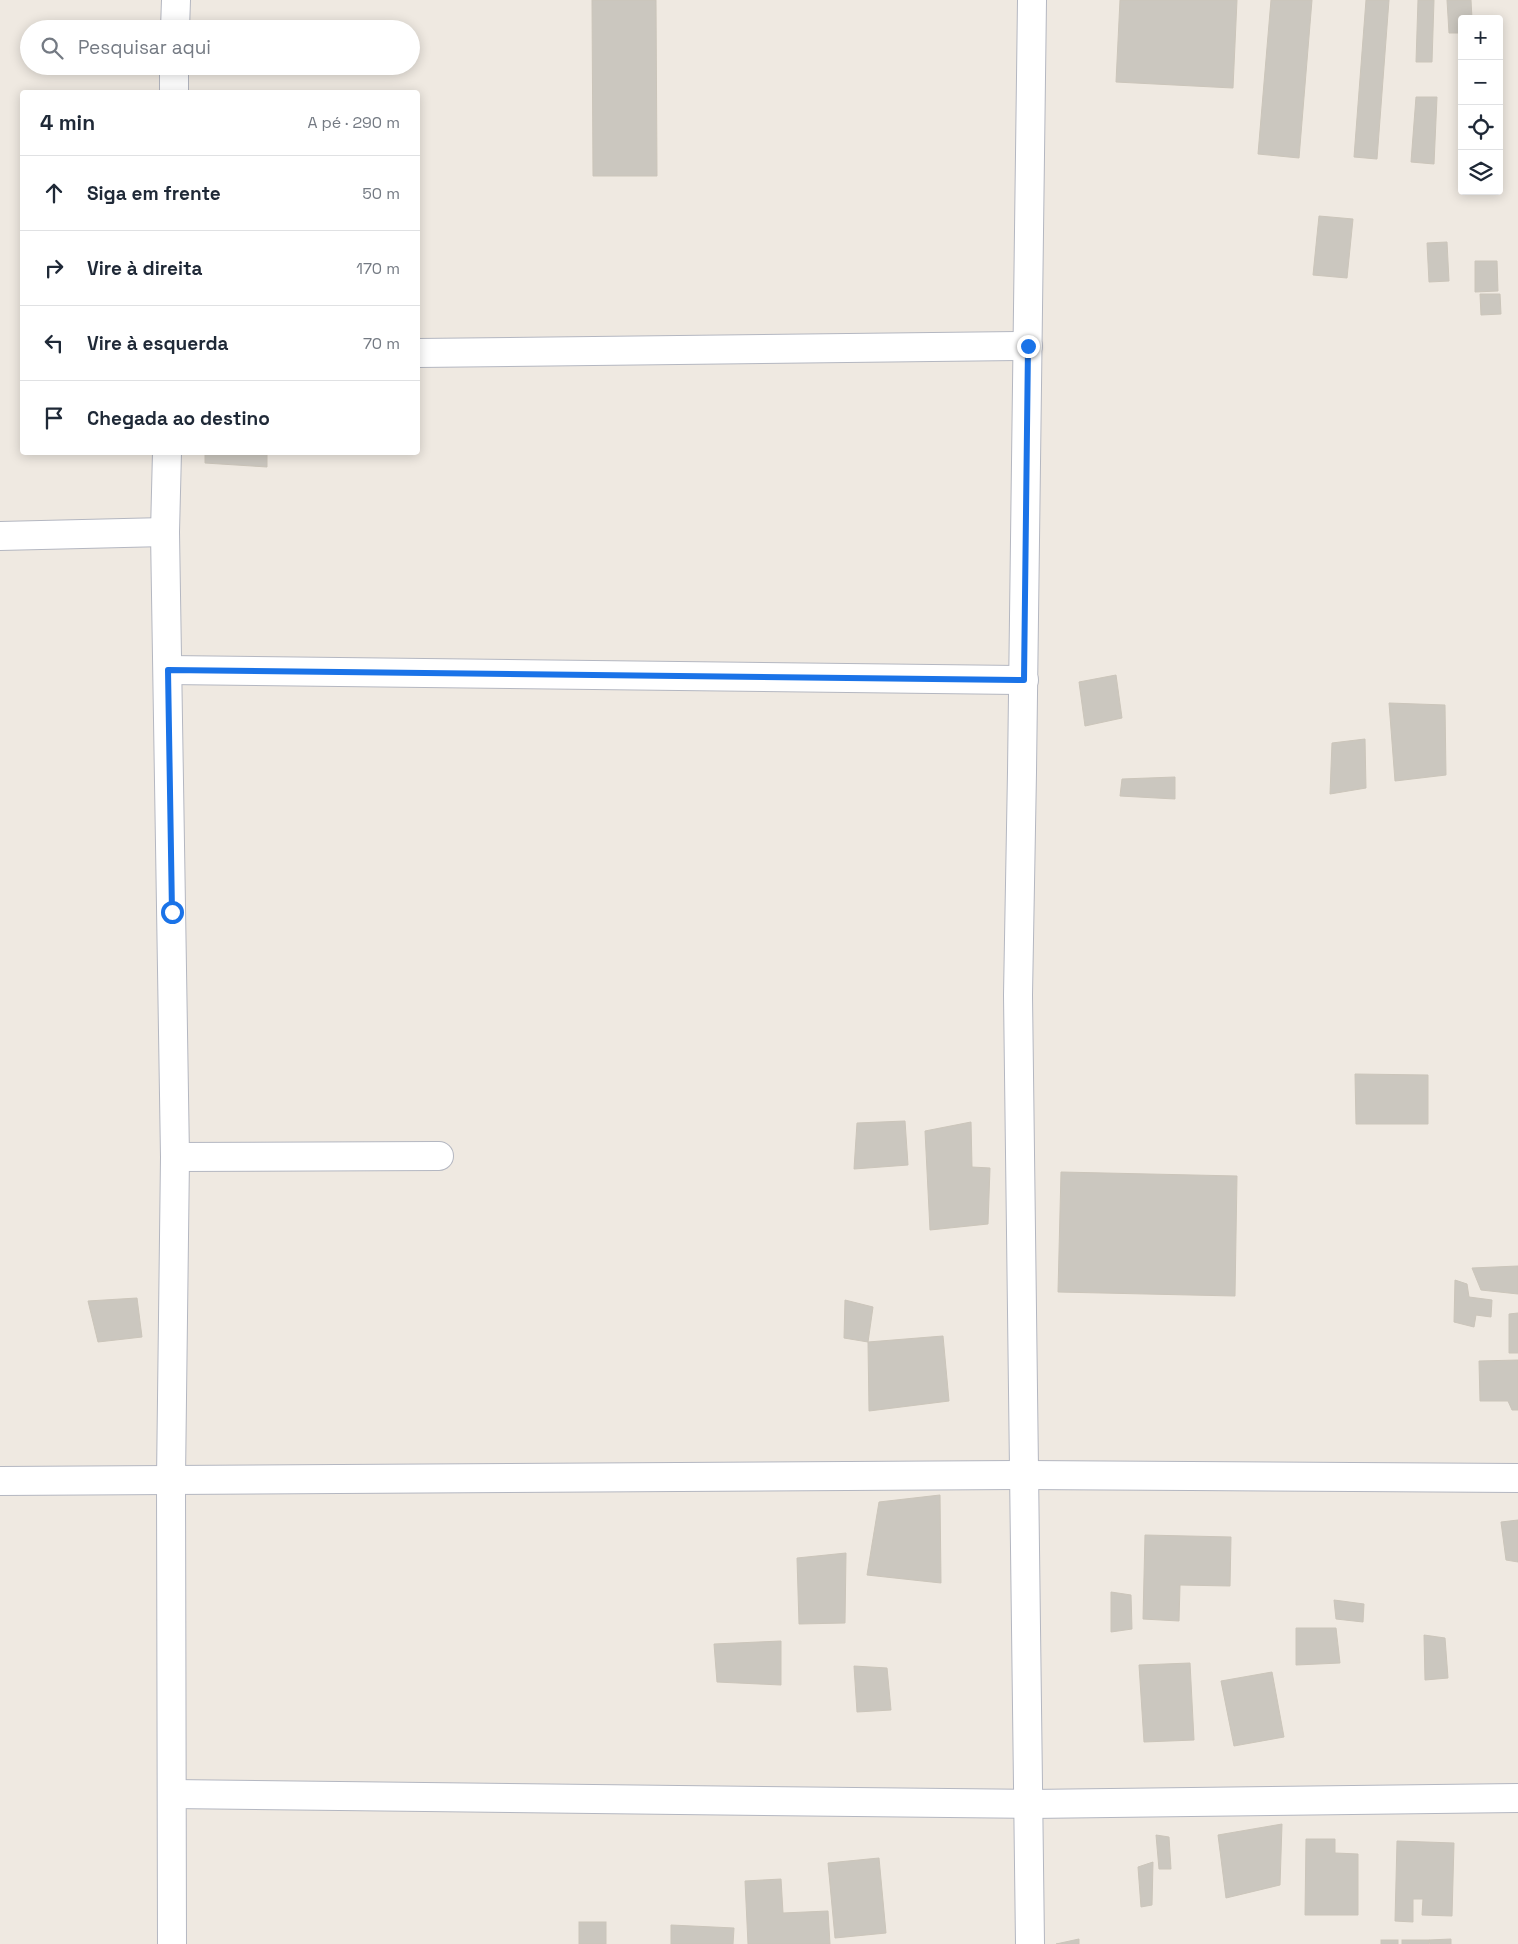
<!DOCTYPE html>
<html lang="pt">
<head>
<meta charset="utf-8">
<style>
  :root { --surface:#fff; --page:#f2f2f3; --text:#1f2937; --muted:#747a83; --line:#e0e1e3 }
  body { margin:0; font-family:"Space Grotesk",sans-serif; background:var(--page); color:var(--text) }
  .controls { position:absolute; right:15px; top:15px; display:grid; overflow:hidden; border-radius:5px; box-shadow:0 2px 12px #0003 }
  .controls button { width:45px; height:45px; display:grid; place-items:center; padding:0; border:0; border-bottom:1px solid var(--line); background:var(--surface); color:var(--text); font:25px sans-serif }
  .stop { position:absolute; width:15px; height:15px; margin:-11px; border:4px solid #1a73e8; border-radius:50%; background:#fff }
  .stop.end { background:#1a73e8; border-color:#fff; box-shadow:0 1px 5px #0008 }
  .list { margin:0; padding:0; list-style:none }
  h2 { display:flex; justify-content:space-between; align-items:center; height:65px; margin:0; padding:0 20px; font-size:21px }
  h2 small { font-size:16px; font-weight:400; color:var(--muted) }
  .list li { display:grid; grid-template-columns:32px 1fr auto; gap:15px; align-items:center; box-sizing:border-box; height:75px; padding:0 20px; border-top:1px solid var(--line) }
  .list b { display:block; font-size:19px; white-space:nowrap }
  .list em { font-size:16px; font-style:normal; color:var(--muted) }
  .icon { flex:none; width:28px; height:28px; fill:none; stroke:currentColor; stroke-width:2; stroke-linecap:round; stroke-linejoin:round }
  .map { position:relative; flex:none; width:1518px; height:1944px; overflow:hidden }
  .search { position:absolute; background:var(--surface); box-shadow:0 2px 12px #0003; left:20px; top:20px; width:400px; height:55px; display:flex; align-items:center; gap:12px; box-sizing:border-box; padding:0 18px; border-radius:28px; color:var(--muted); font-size:19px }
  .panel { position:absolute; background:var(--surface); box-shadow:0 2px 12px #0003; left:20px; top:90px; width:400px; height:365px; border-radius:5px }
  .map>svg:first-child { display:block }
  .building { fill:#cbc7bf; stroke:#cbc5ba }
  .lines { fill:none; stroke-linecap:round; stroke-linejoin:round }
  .minor-casing { stroke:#b4b7c1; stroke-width:30 }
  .minor { stroke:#fff; stroke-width:28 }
  .route { stroke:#1a73e8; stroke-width:6 }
</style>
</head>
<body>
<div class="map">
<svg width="1518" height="1944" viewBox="0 0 1518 1944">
  <rect width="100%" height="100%" fill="#efe9e1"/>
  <!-- building -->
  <g class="building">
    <polygon points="592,0 656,0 657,176 593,176"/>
    <polygon points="1120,0 1237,0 1233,88 1116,82"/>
    <polygon points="1271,0 1312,0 1299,158 1258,154"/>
    <polygon points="1366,0 1389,0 1377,159 1354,157"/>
    <polygon points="1418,0 1434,0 1432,62 1416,62"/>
    <polygon points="1447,0 1471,0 1472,19 1462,19 1462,33 1449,33"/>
    <polygon points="1416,97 1437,97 1434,164 1411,162"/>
    <polygon points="1319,216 1353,219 1347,278 1313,275"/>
    <polygon points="1447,242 1449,281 1429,282 1427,243"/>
    <polygon points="1475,261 1497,261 1498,291 1475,292"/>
    <polygon points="1480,294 1500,294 1501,314 1481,315"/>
    <polygon points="205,452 267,452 267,467 205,463"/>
    <polygon points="1116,675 1122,718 1085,726 1079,682"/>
    <polygon points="1389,703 1445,705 1446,775 1395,781"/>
    <polygon points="1365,739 1366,788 1330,794 1332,743"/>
    <polygon points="1175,777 1175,799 1120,796 1122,779"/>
    <polygon points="1355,1074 1428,1075 1428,1124 1356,1124"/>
    <polygon points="905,1121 908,1165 854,1169 857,1123"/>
    <polygon points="971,1122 972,1167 990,1168 988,1224 930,1230 925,1131"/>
    <polygon points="1061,1172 1237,1176 1235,1296 1058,1292"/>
    <polygon points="1518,1266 1518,1294 1481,1290 1472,1268"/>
    <polygon points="1455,1280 1467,1284 1469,1297 1492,1300 1491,1317 1476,1315 1474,1327 1454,1322"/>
    <polygon points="137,1298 142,1337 98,1342 88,1301"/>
    <polygon points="845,1300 873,1307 868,1342 844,1338"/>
    <polygon points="1518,1313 1518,1353 1509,1353 1509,1314"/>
    <polygon points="943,1336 949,1401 869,1411 868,1342"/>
    <polygon points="1518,1360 1518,1410 1512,1410 1508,1401 1480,1401 1479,1361"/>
    <polygon points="940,1495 941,1583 867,1575 879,1502"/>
    <polygon points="1518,1520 1518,1562 1506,1560 1501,1522"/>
    <polygon points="1145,1535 1231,1537 1230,1586 1180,1585 1179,1621 1143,1619"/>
    <polygon points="846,1553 845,1623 799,1624 797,1558"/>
    <polygon points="1111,1592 1131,1595 1132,1629 1111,1632"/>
    <polygon points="1334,1600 1364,1604 1363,1622 1336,1619"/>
    <polygon points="1296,1628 1336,1628 1340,1663 1296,1665"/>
    <polygon points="1424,1635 1445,1638 1448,1678 1425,1680"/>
    <polygon points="781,1641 781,1685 717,1682 714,1644"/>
    <polygon points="1190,1663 1194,1740 1144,1742 1139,1665"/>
    <polygon points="854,1666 887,1668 891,1710 857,1712"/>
    <polygon points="1272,1672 1284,1737 1234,1746 1221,1681"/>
    <polygon points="1282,1824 1280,1885 1226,1898 1218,1835"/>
    <polygon points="1156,1835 1169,1837 1171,1869 1159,1869"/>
    <polygon points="1306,1839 1335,1839 1335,1853 1358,1854 1358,1915 1305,1915"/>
    <polygon points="1397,1841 1454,1843 1452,1916 1422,1915 1423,1899 1413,1899 1413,1922 1395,1921"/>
    <polygon points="879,1858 886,1933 835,1938 828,1863"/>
    <polygon points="1153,1862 1152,1905 1141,1907 1138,1867"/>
    <polygon points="781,1879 783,1913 828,1911 830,1944 748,1944 745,1881"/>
    <rect x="579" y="1922" width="27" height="22"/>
    <polygon points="671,1925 734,1928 733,1944 671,1944"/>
    <polygon points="1079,1939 1079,1944 1056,1944"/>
    <polygon points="1451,1939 1451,1944 1430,1944 1429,1940"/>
    <rect x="1381" y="1940" width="17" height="4"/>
    <rect x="1402" y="1940" width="27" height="4"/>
  </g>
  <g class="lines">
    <defs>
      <g id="minor">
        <polyline points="175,29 176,0"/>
        <polyline points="174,92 174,66"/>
        <polyline points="418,353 1028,346"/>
        <polyline points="167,452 165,532 175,1157 171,1479 172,1944"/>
        <polyline points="0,536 165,532"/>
        <polyline points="168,670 1024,680"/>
        <polyline points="175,1157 439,1156"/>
        <polyline points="0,1481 1024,1475 1518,1478"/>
        <polyline points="172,1794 1030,1804 1518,1798"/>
        <polyline points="1030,1944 1018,995 1022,772 1032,0"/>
      </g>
    </defs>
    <!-- minor casing -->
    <use href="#minor" class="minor-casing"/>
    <!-- minor -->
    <use href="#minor" class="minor"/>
  </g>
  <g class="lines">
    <!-- route -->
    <polyline class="route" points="172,912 168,670 1024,680 1028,346"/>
  </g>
</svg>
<div class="controls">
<button>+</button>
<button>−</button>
<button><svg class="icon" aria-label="locate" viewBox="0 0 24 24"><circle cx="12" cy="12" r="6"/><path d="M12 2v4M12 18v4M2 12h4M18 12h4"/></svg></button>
<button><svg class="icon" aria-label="layers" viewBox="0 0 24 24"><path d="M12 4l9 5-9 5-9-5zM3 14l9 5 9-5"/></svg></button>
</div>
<div class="stop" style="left:172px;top:912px"></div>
<div class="stop end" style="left:1028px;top:346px"></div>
<div class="search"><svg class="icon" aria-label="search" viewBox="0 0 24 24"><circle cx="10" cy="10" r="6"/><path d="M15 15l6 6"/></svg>Pesquisar aqui</div>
<section class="panel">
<h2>4 min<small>A pé · 290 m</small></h2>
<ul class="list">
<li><svg class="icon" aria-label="ahead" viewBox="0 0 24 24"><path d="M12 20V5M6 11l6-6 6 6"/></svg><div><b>Siga em frente</b></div><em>50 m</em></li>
<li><svg class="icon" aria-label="right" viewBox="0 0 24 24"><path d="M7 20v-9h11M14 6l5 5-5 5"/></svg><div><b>Vire à direita</b></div><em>170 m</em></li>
<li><svg class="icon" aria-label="left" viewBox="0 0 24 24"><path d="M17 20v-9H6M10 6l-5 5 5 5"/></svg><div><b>Vire à esquerda</b></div><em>70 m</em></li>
<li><svg class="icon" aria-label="arrive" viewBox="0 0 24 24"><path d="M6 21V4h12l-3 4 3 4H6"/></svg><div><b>Chegada ao destino</b></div></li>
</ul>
</section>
</div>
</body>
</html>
